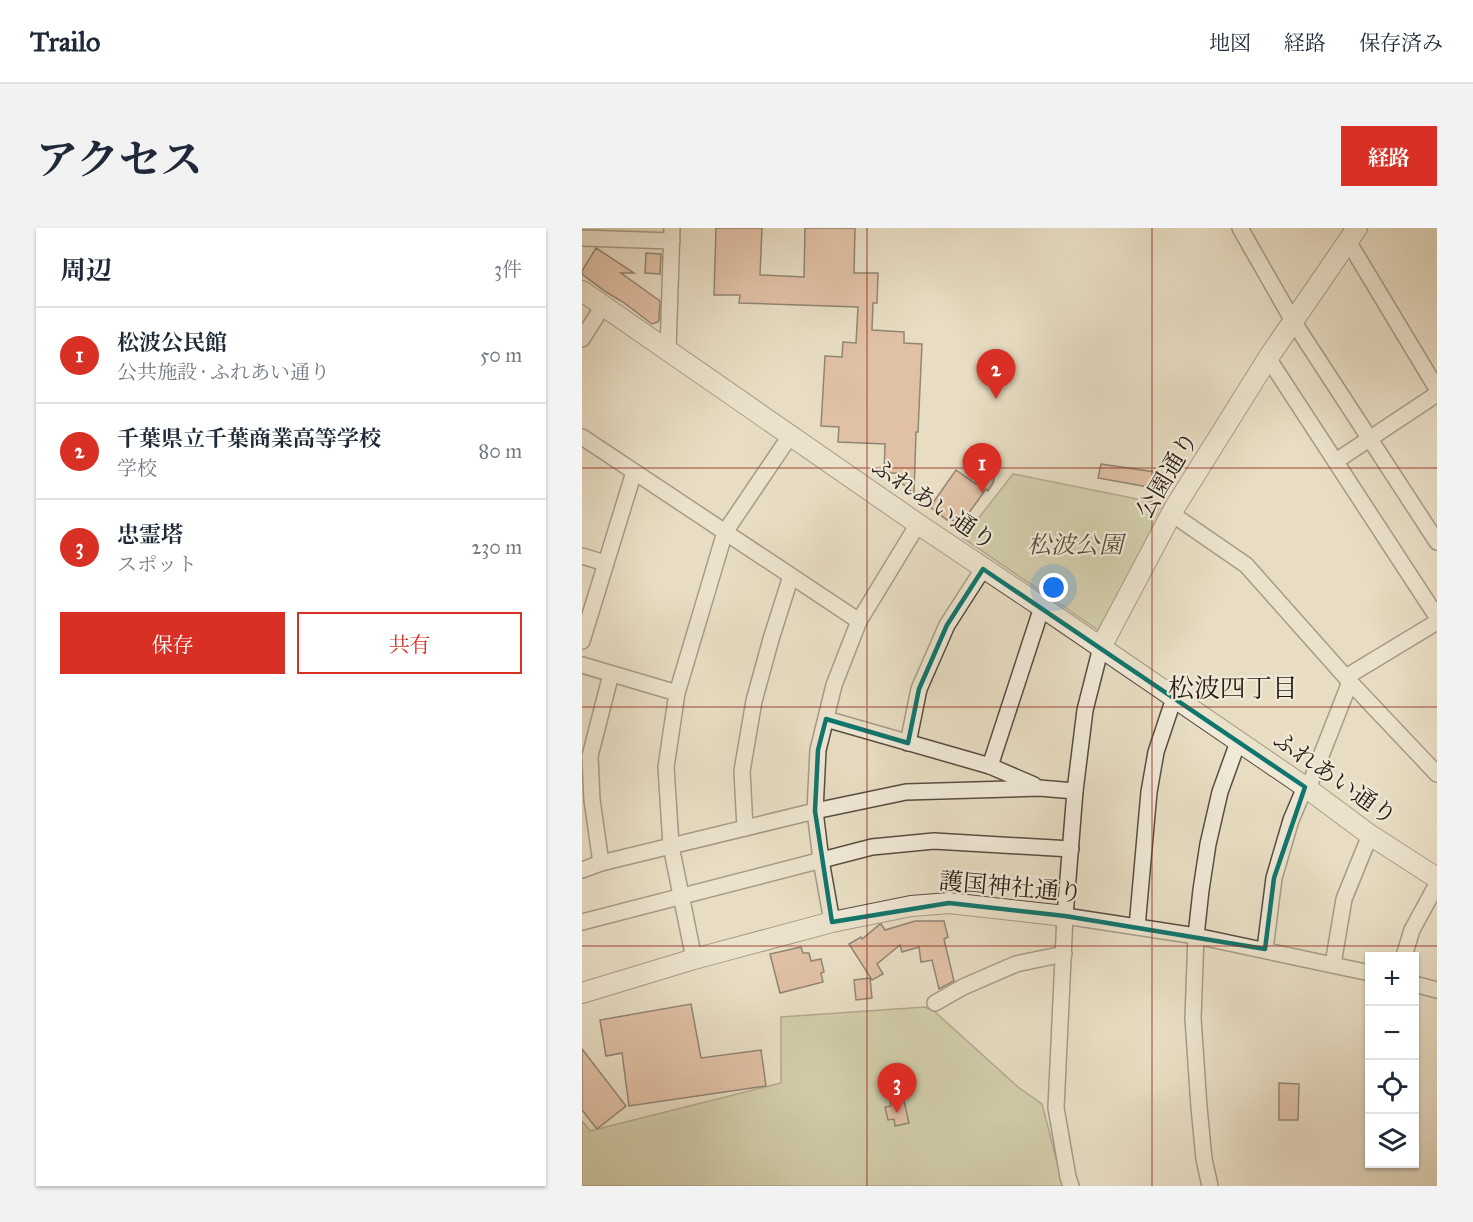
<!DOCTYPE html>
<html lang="ja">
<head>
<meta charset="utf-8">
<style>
  :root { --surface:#fff; --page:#f2f2f3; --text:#1f2937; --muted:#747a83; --line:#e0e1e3; --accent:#d93025 }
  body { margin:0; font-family:"IM FELL Great Primer","Noto Serif JP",serif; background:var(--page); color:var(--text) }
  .controls { position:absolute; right:18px; bottom:18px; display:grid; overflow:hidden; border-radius:0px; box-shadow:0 2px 4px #0004 }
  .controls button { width:54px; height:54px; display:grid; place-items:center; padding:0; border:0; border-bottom:2px solid var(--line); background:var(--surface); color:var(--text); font:30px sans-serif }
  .you { position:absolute; left:472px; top:360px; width:21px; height:21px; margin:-15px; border:4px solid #fff; border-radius:50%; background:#1a73e8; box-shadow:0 0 0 9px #1a73e833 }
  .badge { display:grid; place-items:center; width:39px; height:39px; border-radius:50%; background:var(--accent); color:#fff; font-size:20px; font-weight:700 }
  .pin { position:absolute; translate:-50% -50px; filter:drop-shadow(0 2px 3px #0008) }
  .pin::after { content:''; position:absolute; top:32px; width:21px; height:18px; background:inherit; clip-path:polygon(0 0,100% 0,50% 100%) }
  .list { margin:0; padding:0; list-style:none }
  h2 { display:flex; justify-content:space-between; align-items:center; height:78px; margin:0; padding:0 24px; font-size:26px }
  h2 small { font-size:20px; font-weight:400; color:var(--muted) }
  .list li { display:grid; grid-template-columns:39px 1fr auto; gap:18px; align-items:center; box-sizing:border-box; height:96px; padding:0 24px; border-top:2px solid var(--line) }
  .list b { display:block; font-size:22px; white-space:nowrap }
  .list p { margin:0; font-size:20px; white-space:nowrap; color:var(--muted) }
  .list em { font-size:20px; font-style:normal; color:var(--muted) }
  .actions { display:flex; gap:12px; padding:18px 24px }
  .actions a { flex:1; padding:14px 0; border:2px solid var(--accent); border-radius:0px; text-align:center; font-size:21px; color:var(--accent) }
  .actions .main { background:var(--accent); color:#fff }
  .icon { flex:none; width:33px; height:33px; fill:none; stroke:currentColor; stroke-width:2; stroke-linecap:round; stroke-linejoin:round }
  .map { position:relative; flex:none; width:855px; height:958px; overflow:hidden; border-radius:0px }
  header { display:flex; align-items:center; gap:36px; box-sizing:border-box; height:84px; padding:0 30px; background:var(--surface); border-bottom:2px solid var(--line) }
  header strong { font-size:28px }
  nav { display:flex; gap:33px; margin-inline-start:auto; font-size:21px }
  .intro { display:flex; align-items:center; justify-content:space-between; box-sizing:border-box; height:144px; padding:0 36px }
  h1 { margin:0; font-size:42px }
  .button { padding:15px 27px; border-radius:0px; background:var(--accent); color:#fff; font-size:21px; font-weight:700 }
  main { display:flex; gap:36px; padding:0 36px }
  aside { flex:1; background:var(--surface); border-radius:0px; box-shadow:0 2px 4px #0004 }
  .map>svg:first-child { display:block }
  .green { fill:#bbbf90; stroke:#726e53; stroke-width:1.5 }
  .building { fill:#d99f84; stroke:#281d16; stroke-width:1.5 }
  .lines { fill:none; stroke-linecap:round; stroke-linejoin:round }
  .minor-casing { stroke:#584d41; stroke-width:18 }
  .tertiary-casing { stroke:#584d41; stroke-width:22 }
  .minor { stroke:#f0e9d8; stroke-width:15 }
  .tertiary { stroke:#f0e9d8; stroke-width:20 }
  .marked { fill:none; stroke:#0f766e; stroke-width:4.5; stroke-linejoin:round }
  .grid { fill:none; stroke:#8f2418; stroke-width:1.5; stroke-opacity:0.55 }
  .labels { text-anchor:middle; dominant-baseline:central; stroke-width:4.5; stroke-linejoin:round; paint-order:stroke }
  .street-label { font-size:24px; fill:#281d16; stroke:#f0e9d8 }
  .park-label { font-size:24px; font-style:italic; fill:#544e3b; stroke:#f0e9d8 }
  .neighbourhood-label { font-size:26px; fill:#281d16; stroke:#f0e9d8 }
</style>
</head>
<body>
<header>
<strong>Trailo</strong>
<nav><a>地図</a><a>経路</a><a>保存済み</a></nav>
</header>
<div class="intro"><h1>アクセス</h1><a class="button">経路</a></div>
<main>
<aside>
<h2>周辺<small>3件</small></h2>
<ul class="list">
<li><span class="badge">1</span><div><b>松波公民館</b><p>公共施設 · ふれあい通り</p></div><em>50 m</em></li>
<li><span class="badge">2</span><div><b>千葉県立千葉商業高等学校</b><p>学校</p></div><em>80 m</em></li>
<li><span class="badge">3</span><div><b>忠霊塔</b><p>スポット</p></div><em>230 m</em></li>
</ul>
<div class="actions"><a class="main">保存</a><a>共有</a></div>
</aside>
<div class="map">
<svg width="855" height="958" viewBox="0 0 855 958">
  <rect width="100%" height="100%" fill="#e8ddc3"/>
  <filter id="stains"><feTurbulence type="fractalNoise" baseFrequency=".00333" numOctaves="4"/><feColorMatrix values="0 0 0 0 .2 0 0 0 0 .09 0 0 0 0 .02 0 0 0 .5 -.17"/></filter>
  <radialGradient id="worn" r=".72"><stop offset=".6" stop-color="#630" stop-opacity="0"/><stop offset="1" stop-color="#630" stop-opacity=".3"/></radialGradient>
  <!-- green -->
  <g class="green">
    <polygon points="431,246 585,277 516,402 381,310"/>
    <polygon points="343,779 352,783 436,859 460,876 481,958 0,958 0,893 8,903 199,855 199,789"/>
  </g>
  <!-- building -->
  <g class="building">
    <polygon points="134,0 180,0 178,47 222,49 223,0 273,0 272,45 296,45 295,75 291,75 290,102 322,104 322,115 340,116 336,204 334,204 332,266 314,250 317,245 302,245 303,216 256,214 257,199 239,198 243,128 260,129 261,114 274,115 276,79 157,75 158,67 132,67"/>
    <polygon points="14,20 52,45 39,45 78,73 77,92 76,94 70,96 41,74 24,64 0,46 0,43"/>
    <polygon points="64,25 79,26 78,46 63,45"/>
    <polygon points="519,236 580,245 578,261 516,250"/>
    <polygon points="374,242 394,256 397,242 413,246 411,255 406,263 404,261 379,296 366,290 365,292 348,279"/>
    <polygon points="333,693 362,693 366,709 362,711 372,753 357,761 350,732 339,734 337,719 320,724 318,717 295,736 301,746 290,752 267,716 279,709 280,711 297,697 299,696 303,702"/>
    <polygon points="219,719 221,725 227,725 229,733 239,731 242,744 239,745 241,754 198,765 188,726"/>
    <polygon points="288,750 290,770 274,772 272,752"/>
    <polygon points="109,776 119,830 179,822 184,858 47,878 40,825 24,828 18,792"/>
    <polygon points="0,821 44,878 15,901 0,882"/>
    <polygon points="697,855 717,856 716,892 697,892"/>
    <polygon points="320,864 327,895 313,898 312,891 306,892 303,879 309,878 307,868"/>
  </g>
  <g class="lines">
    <defs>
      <g id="minor">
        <polyline points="658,0 711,93 855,314"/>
        <polyline points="0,10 90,13"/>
        <polyline points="766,13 855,161"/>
        <polyline points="0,111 21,78"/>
        <polyline points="86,122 90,0"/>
        <polyline points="686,130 855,389"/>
        <polyline points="0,209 277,393"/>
        <polyline points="754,233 855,166"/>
        <polyline points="590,286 664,337 768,454 855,546"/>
        <polyline points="0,328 23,335"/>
        <polyline points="0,413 52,244"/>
        <polyline points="0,437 95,465"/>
        <polyline points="764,449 855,394"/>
        <polyline points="244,491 408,538 452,557"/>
        <polyline points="326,515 337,461 365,397 401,341"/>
        <polyline points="408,538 460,379"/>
        <polyline points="726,561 768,454"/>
        <polyline points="163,600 160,543 172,473 189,411 209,348"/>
        <polyline points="19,635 10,572 8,528 29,446"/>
        <polyline points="0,642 19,635 233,583 324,564 457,560 493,563"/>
        <polyline points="483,688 614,708 788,745"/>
        <polyline points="0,694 290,619 352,613 489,621"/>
        <polyline points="250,694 239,632 233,583 236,522 252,457 277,393 336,296"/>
        <polyline points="555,699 567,564 574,524 592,470"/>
        <polyline points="683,721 692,650 709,592 723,559"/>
        <polyline points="822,728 830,702 855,656"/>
        <polyline points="112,731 89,618 84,539 95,465 143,304 208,208"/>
        <polyline points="751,736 762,671 788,607"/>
        <polyline points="832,756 855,762"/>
        <polyline points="353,775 381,759 434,736 482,726"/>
        <polyline points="489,958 486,949 474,880 483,688 493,563 503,482 519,419"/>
        <polyline points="628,958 622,931 617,879 611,790 614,708 619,662 626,616 638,564 656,514"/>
      </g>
      <g id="tertiary">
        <polyline points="0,63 336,296 460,379 726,561 788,607 855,650"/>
        <polyline points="519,419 593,279 686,130 775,0"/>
        <polyline points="0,765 112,731 250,694 329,678 367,675 483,688"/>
      </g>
    </defs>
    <!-- minor casing -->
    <use href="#minor" class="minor-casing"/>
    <!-- tertiary casing -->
    <use href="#tertiary" class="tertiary-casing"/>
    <!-- minor -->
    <use href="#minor" class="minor"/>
    <!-- tertiary -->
    <use href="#tertiary" class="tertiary"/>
  </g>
  <!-- marked area -->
  <path d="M0 0H855V958H0ZM401,341L723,559L692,650L683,721L483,688L367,675L250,694L233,583L236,522L244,491L326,515L337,461L365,397Z" fill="#e8ddc3" fill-opacity=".55" fill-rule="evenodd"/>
  <path class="marked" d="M401,341L723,559L692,650L683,721L483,688L367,675L250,694L233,583L236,522L244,491L326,515L337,461L365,397Z"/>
  <!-- grid -->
  <path class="grid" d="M285,0V958M570,0V958M0,240H855M0,479H855M0,718H855"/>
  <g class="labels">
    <!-- street labels -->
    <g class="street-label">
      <text transform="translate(585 247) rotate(-59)">公園通り</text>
      <text transform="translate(352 276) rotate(34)">ふれあい通り</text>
      <text transform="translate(753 550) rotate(35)">ふれあい通り</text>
      <text transform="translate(429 659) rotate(5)">護国神社通り</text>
    </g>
    <!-- park labels -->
    <g class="park-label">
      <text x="493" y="317">松波公園</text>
    </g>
    <!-- neighbourhood labels -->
    <g class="neighbourhood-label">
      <text x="651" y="460">松波四丁目</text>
    </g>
  </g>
  <rect width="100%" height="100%" filter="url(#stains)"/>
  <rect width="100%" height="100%" fill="url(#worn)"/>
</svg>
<div class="controls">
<button>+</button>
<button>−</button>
<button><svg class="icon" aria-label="locate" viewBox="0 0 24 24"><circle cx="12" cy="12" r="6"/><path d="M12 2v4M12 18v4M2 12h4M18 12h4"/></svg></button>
<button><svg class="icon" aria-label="layers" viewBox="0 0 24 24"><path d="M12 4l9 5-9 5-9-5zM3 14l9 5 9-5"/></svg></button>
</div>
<div class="you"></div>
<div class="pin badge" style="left:400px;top:265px">1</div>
<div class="pin badge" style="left:414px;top:171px">2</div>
<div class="pin badge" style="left:315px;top:885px">3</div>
</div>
</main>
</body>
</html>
